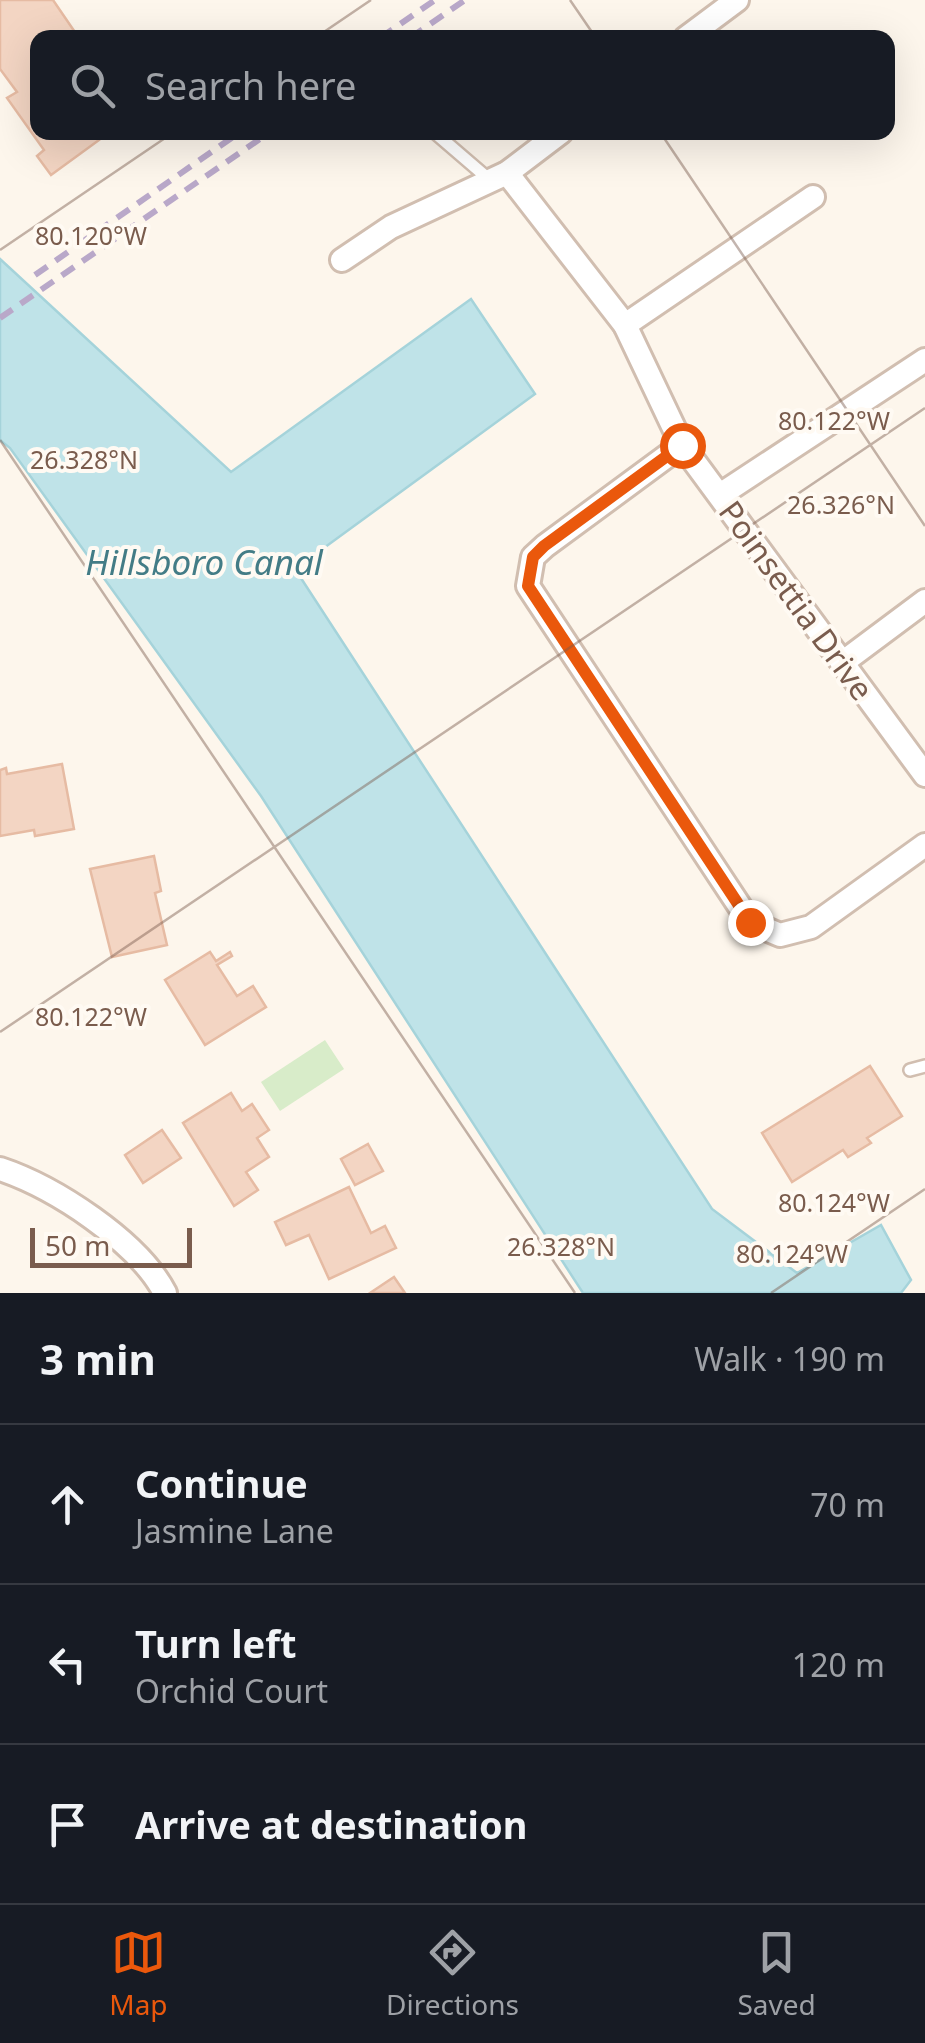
<!DOCTYPE html>
<html lang="en">
<head>
<meta charset="utf-8">
<style>
  :root { --surface:#171b24; --page:#242831; --text:#f1f3f6; --muted:#9ea1a6; --line:#363941; --accent:#ea580c }
  body { margin:0; font-family:"Noto Sans",sans-serif; background:var(--page); color:var(--text) }
  .scale { position:absolute; left:30px; bottom:25px; width:162px; box-sizing:border-box; padding-left:10px; border:5px solid #7a5c4d; border-top:0; font-size:28px; line-height:35px; white-space:nowrap; color:#7a5c4d; -webkit-text-stroke:8px #fffaf3; paint-order:stroke }
  .stop { position:absolute; width:30px; height:30px; margin:-22px; border:8px solid #ea580c; border-radius:50%; background:#fff }
  .stop.end { background:#ea580c; border-color:#fff; box-shadow:0 2px 10px #0008 }
  .list { margin:0; padding:0; list-style:none }
  h2 { display:flex; justify-content:space-between; align-items:center; height:130px; margin:0; padding:0 40px; font-size:42px }
  h2 small { font-size:32px; font-weight:400; color:var(--muted) }
  .list li { display:grid; grid-template-columns:65px 1fr auto; gap:30px; align-items:center; box-sizing:border-box; height:160px; padding:0 40px; border-top:2px solid var(--line) }
  .list b { display:block; font-size:38px; white-space:nowrap }
  .list p { margin:0; font-size:32px; white-space:nowrap; color:var(--muted) }
  .list em { font-size:32px; font-style:normal; color:var(--muted) }
  .icon { flex:none; width:55px; height:55px; fill:none; stroke:currentColor; stroke-width:2; stroke-linecap:round; stroke-linejoin:round }
  .map { position:relative; flex:none; width:925px; height:1293px; overflow:hidden }
  .search { position:absolute; background:var(--surface); box-shadow:0 10px 40px #0002; left:30px; right:30px; top:30px; height:110px; display:flex; align-items:center; gap:25px; box-sizing:border-box; padding:0 35px; border-radius:20px; color:var(--muted); font-size:38px }
  .sheet { height:610px; background:var(--surface) }
  nav { display:flex; justify-content:space-around; align-items:center; box-sizing:border-box; height:140px; border-top:2px solid var(--line); background:var(--surface); font-size:28px; color:var(--muted) }
  nav a { display:grid; justify-items:center; gap:5px }
  nav .on { color:var(--accent) }
  .map>svg:first-child { display:block }
  .green { fill:#d8ecc9 }
  .water { fill:#bfe3e8; stroke:#a5d3da; stroke-width:2.5 }
  .building { fill:#f3d5c3; stroke:#e6bba3; stroke-width:2.5 }
  .lines { fill:none; stroke-linecap:round; stroke-linejoin:round }
  .service-casing { stroke:#d1beb0; stroke-width:16 }
  .minor-casing { stroke:#d1beb0; stroke-width:28 }
  .service { stroke:#fff; stroke-width:11 }
  .minor { stroke:#fff; stroke-width:22 }
  .rail { stroke:#b9a8c9; stroke-width:6; stroke-dasharray:15 10; stroke-linecap:butt }
  .route { stroke:#ea580c; stroke-width:12 }
  .ticks { fill:none; stroke:#7a5c4d; stroke-width:2.5; stroke-opacity:0.45 }
  .labels { text-anchor:middle; dominant-baseline:central; stroke-width:8; stroke-linejoin:round; paint-order:stroke }
  .street-label { font-size:32px; fill:#7a5c4d; stroke:#fffaf3 }
  .water-label { font-size:35px; font-style:italic; fill:#437c86; stroke:#fffaf3 }
  .ticks-label { font-size:25px; text-anchor:middle; fill:#7a5c4d; stroke:#fffaf3; stroke-width:8; stroke-linejoin:round; paint-order:stroke }
</style>
</head>
<body>
<div class="map">
<svg width="925" height="1293" viewBox="0 0 925 1293">
  <rect width="100%" height="100%" fill="#fdf6ec"/>
  <!-- green -->
  <polygon class="green" points="325,1040 344,1069 280,1111 261,1082"/>
  <!-- water -->
  <polygon class="water" points="0,259 231,472 471,299 535,394 295,569 712,1209 797,1273 881,1225 911,1280 901,1293 583,1293 261,796 10,448 0,440"/>
  <!-- building -->
  <g class="building">
    <polygon points="0,0 53,0 79,38 38,38 38,132 93,132 99,140 51,175 37,156 44,150 7,98 17,92 0,69"/>
    <polygon points="62,764 74,829 35,836 34,830 0,836 0,770 6,768 7,774"/>
    <polygon points="154,856 161,891 155,893 167,945 112,957 90,869"/>
    <polygon points="210,952 216,961 230,952 232,956 217,965 237,996 253,986 266,1007 205,1045 165,980"/>
    <polygon points="870,1066 902,1116 867,1138 871,1143 848,1157 843,1150 792,1182 762,1133"/>
    <polygon points="231,1093 242,1111 252,1104 269,1130 257,1138 269,1157 246,1172 258,1190 234,1206 183,1123"/>
    <polygon points="162,1130 181,1158 143,1183 125,1155"/>
    <polygon points="368,1144 383,1171 355,1185 341,1159"/>
    <polygon points="349,1187 371,1233 385,1226 396,1248 329,1279 309,1235 286,1245 275,1222"/>
    <polygon points="394,1277 405,1293 370,1293"/>
  </g>
  <g class="lines">
    <defs>
      <g id="service">
        <polyline points="434,132 491,181"/>
        <polyline points="910,1070 925,1066"/>
      </g>
      <g id="minor">
        <polyline points="686,38 737,0"/>
        <polyline points="507,173 625,325 682,445 925,775"/>
        <polyline points="342,260 391,227 507,173 561,132"/>
        <polyline points="625,325 813,197"/>
        <polyline points="682,445 545,546 533,557 528,586 750,922 780,935 811,927 925,845"/>
        <polyline points="720,495 925,360"/>
        <polyline points="842,663 925,601"/>
        <path d="M0,1169C54,1187 138,1241 165,1293"/>
      </g>
    </defs>
    <!-- service casing -->
    <use href="#service" class="service-casing"/>
    <!-- minor casing -->
    <use href="#minor" class="minor-casing"/>
    <!-- service -->
    <use href="#service" class="service"/>
    <!-- minor -->
    <use href="#minor" class="minor"/>
    <!-- rail -->
    <g class="rail">
      <polyline points="380,38 435,0"/>
      <polyline points="410,38 465,0"/>
      <polyline points="35,275 240,132"/>
      <polyline points="0,318 270,132"/>
    </g>
  </g>
  <g class="lines">
    <!-- route -->
    <polyline class="route" points="682,445 544,546 533,557 528,586 750,922"/>
  </g>
  <!-- ticks -->
  <path class="ticks" d="M570,0L596,38M315,38L371,0M660,132L925,526M0,250L174,132M0,440L575,1293M0,1032L925,408M771,1293L925,1189"/>
  <g class="labels">
    <!-- street labels -->
    <g class="street-label">
      <text transform="translate(797 600) rotate(54)">Poinsettia Drive</text>
    </g>
    <!-- water labels -->
    <g class="water-label">
      <text x="204" y="561">Hillsboro Canal</text>
    </g>
  </g>
  <g class="ticks-label">
    <text x="91" y="245">80.120°W</text>
    <text x="834" y="430">80.122°W</text>
    <text x="84" y="469">26.328°N</text>
    <text x="841" y="514">26.326°N</text>
    <text x="91" y="1026">80.122°W</text>
    <text x="834" y="1212">80.124°W</text>
    <text x="561" y="1256">26.328°N</text>
    <text x="792" y="1263">80.124°W</text>
  </g>
</svg>
<div class="scale">50 m</div>
<div class="stop" style="left:682px;top:445px"></div>
<div class="stop end" style="left:750px;top:922px"></div>
<div class="search"><svg class="icon" aria-label="search" viewBox="0 0 24 24"><circle cx="10" cy="10" r="6"/><path d="M15 15l6 6"/></svg>Search here</div>
</div>
<section class="sheet">
<h2>3 min<small>Walk · 190 m</small></h2>
<ul class="list">
<li><svg class="icon" aria-label="ahead" viewBox="0 0 24 24"><path d="M12 20V5M6 11l6-6 6 6"/></svg><div><b>Continue</b><p>Jasmine Lane</p></div><em>70 m</em></li>
<li><svg class="icon" aria-label="left" viewBox="0 0 24 24"><path d="M17 20v-9H6M10 6l-5 5 5 5"/></svg><div><b>Turn left</b><p>Orchid Court</p></div><em>120 m</em></li>
<li><svg class="icon" aria-label="arrive" viewBox="0 0 24 24"><path d="M6 21V4h12l-3 4 3 4H6"/></svg><div><b>Arrive at destination</b></div></li>
</ul>
</section>
<nav>
<a class="on"><svg class="icon" aria-label="map" viewBox="0 0 24 24"><path d="M3 6l6-2 6 2 6-2v14l-6 2-6-2-6 2zM9 4v14M15 6v14"/></svg>Map</a>
<a><svg class="icon" aria-label="directions" viewBox="0 0 24 24"><path d="M12 3l9 9-9 9-9-9zM9 14v-3h6M13 9l2 2-2 2"/></svg>Directions</a>
<a><svg class="icon" aria-label="saved" viewBox="0 0 24 24"><path d="M7 4h10v16l-5-4-5 4z"/></svg>Saved</a>
</nav>
</body>
</html>
